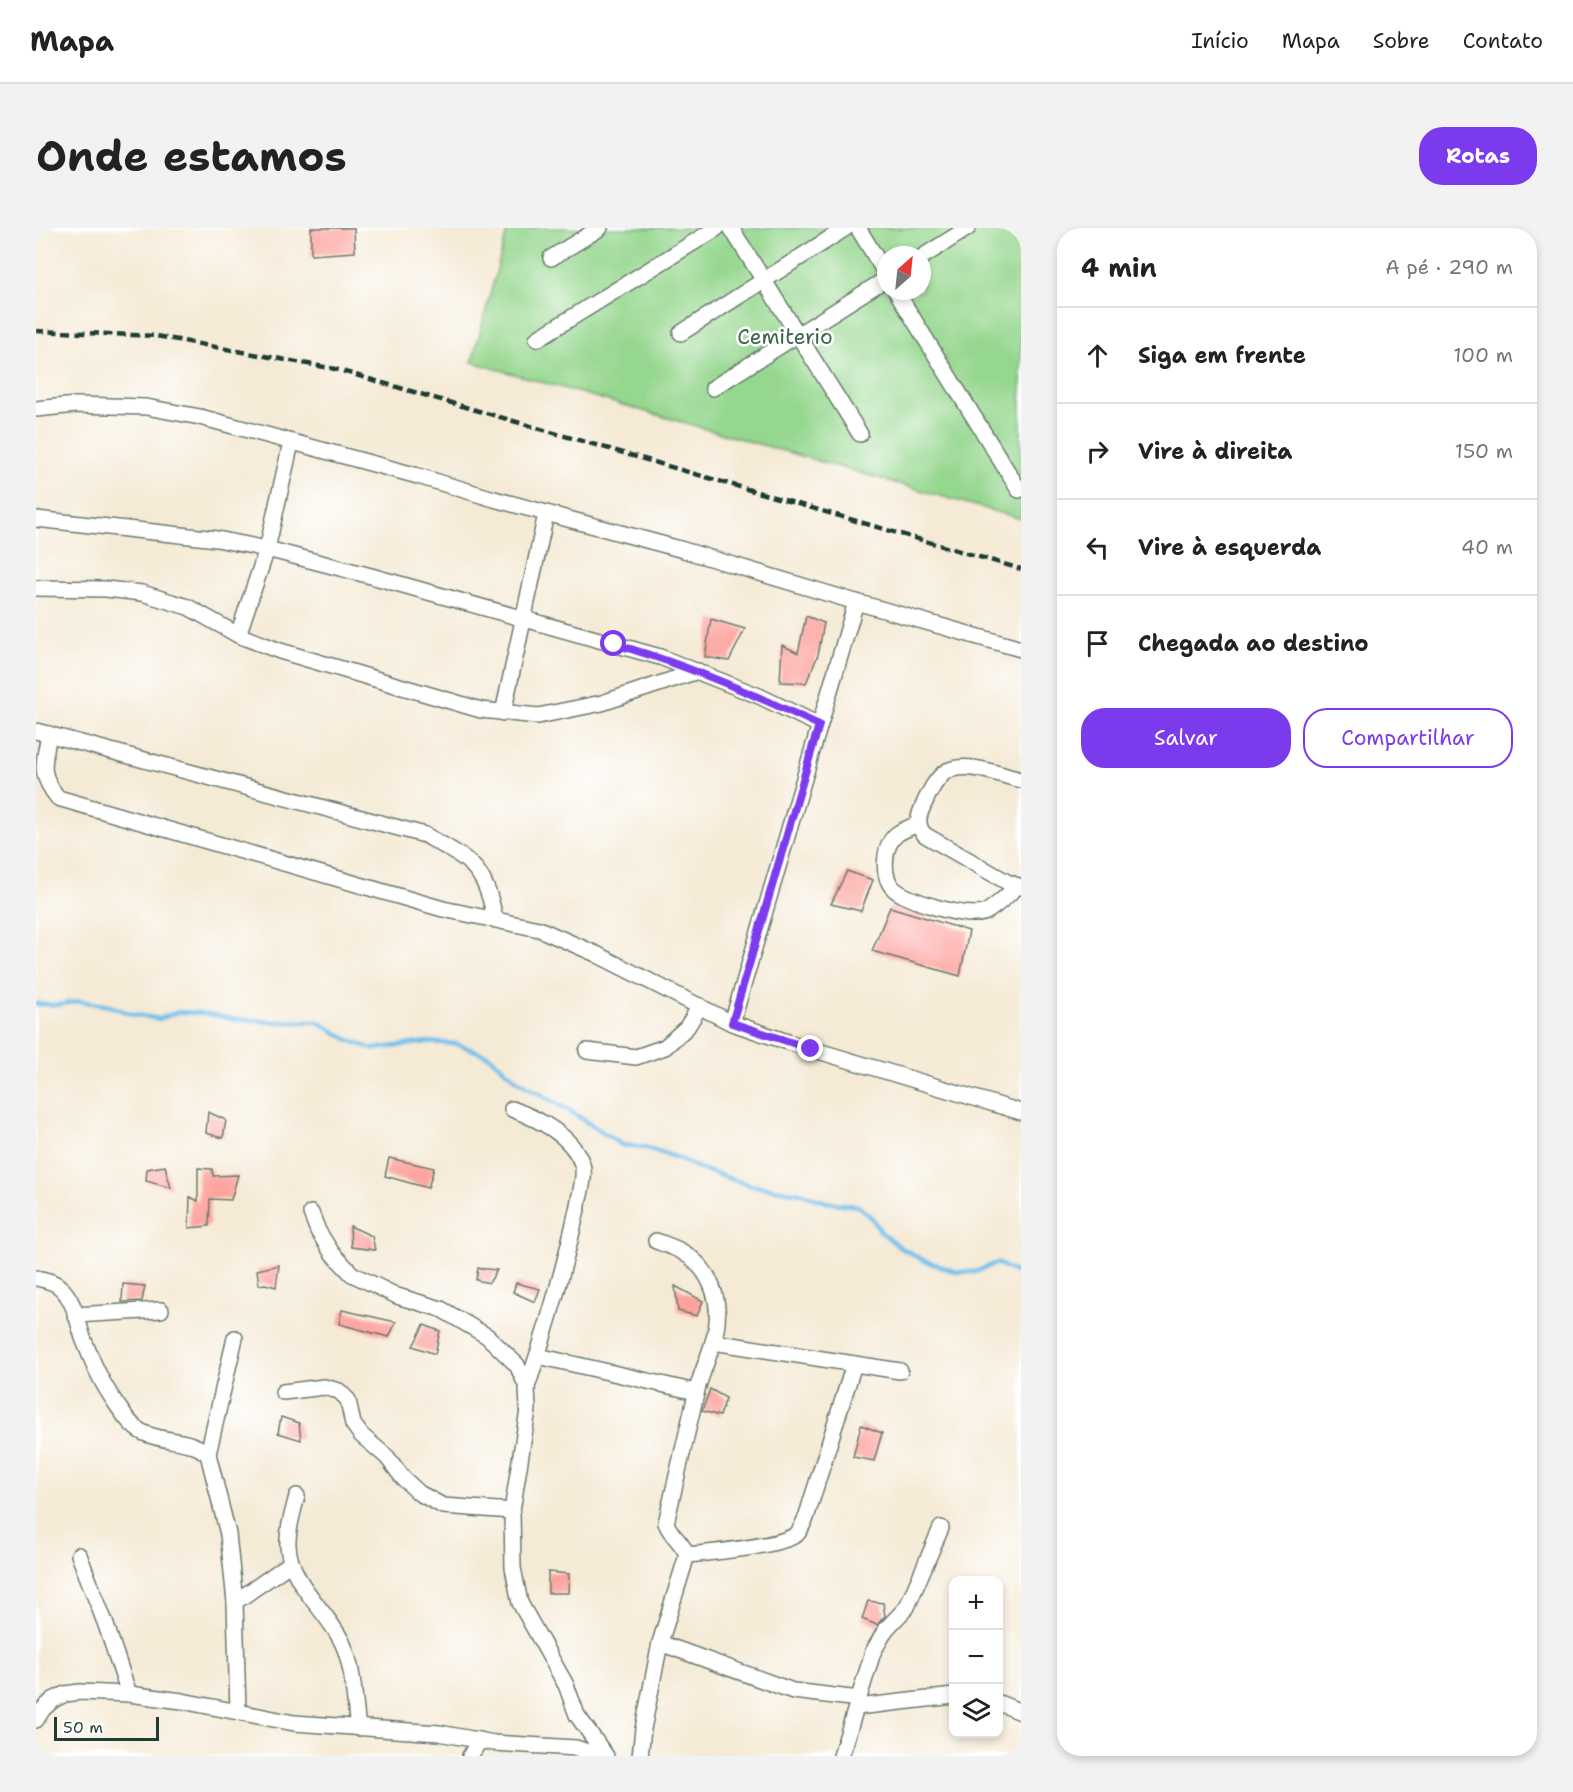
<!DOCTYPE html>
<html lang="pt">
<head>
<meta charset="utf-8">
<style>
  :root { --surface:#fff; --page:#f2f2f2; --text:#222; --muted:#767676; --line:#e0e0e0; --accent:#7c3aed }
  body { margin:0; font-family:"Shantell Sans",sans-serif; background:var(--page); color:var(--text) }
  .controls { position:absolute; right:18px; bottom:18px; display:grid; overflow:hidden; border-radius:12px; box-shadow:0 3px 9px #0003 }
  .controls button { width:54px; height:54px; display:grid; place-items:center; padding:0; border:0; border-bottom:2px solid var(--line); background:var(--surface); color:var(--text); font:30px sans-serif }
  .compass { position:absolute; left:841px; top:18px; width:54px; height:54px; border-radius:50%; background:var(--surface); box-shadow:0 3px 9px #0003; rotate:27deg }
  .scale { position:absolute; left:18px; bottom:15px; width:105px; box-sizing:border-box; padding-left:6px; border:3px solid #1f3d34; border-top:0; font-size:16px; line-height:21px; white-space:nowrap; color:#1f3d34; -webkit-text-stroke:4px #fff; paint-order:stroke }
  .stop { position:absolute; width:18px; height:18px; margin:-14px; border:4px solid #7c3aed; border-radius:50%; background:#fff }
  .stop.end { background:#7c3aed; border-color:#fff; box-shadow:0 2px 6px #0008 }
  .list { margin:0; padding:0; list-style:none }
  h2 { display:flex; justify-content:space-between; align-items:center; height:78px; margin:0; padding:0 24px; font-size:26px }
  h2 small { font-size:20px; font-weight:400; color:var(--muted) }
  .list li { display:grid; grid-template-columns:39px 1fr auto; gap:18px; align-items:center; box-sizing:border-box; height:96px; padding:0 24px; border-top:2px solid var(--line) }
  .list b { display:block; font-size:22px; white-space:nowrap }
  .list em { font-size:20px; font-style:normal; color:var(--muted) }
  .actions { display:flex; gap:12px; padding:18px 24px }
  .actions a { flex:1; padding:14px 0; border:2px solid var(--accent); border-radius:24px; text-align:center; font-size:21px; color:var(--accent) }
  .actions .main { background:var(--accent); color:#fff }
  .icon { flex:none; width:33px; height:33px; fill:none; stroke:currentColor; stroke-width:2; stroke-linecap:round; stroke-linejoin:round }
  .map { position:relative; flex:none; width:985px; height:1528px; overflow:hidden; border-radius:24px }
  header { display:flex; align-items:center; gap:36px; box-sizing:border-box; height:84px; padding:0 30px; background:var(--surface); border-bottom:2px solid var(--line) }
  header strong { font-size:28px }
  nav { display:flex; gap:33px; margin-inline-start:auto; font-size:21px }
  .intro { display:flex; align-items:center; justify-content:space-between; box-sizing:border-box; height:144px; padding:0 36px }
  h1 { margin:0; font-size:42px }
  .button { padding:15px 27px; border-radius:24px; background:var(--accent); color:#fff; font-size:21px; font-weight:700 }
  main { display:flex; gap:36px; padding:0 36px }
  aside { flex:1; background:var(--surface); border-radius:24px; box-shadow:0 3px 9px #0003 }
  .map>svg:first-child { display:block }
  .green { fill:#95d78e; stroke:#5a8a61; stroke-width:1.5; fill-rule:evenodd }
  .lines { fill:none; stroke-linecap:round; stroke-linejoin:round }
  .stream { stroke:#70bfeb; stroke-width:4.5 }
  .building { fill:#fda29d }
  .minor-casing { stroke:#6a7a6c; stroke-width:18 }
  .minor { stroke:#fff; stroke-width:15 }
  .rail { stroke:#1f3d34; stroke-width:4.5; stroke-dasharray:9 4.5; stroke-linecap:butt }
  .route { stroke:#7c3aed; stroke-width:8 }
  .labels { text-anchor:middle; dominant-baseline:central; stroke-width:5; stroke-linejoin:round; paint-order:stroke }
  .park-label { font-size:21px; fill:#3c644a; stroke:#fff }
</style>
</head>
<body>
<header>
<strong>Mapa</strong>
<nav><a>Início</a><a>Mapa</a><a>Sobre</a><a>Contato</a></nav>
</header>
<div class="intro"><h1>Onde estamos</h1><a class="button">Rotas</a></div>
<main>
<div class="map">
<svg width="985" height="1528" viewBox="0 0 985 1528">
  <rect width="100%" height="100%" fill="#fff"/>
  <filter id="ink" filterUnits="userSpaceOnUse"><feTurbulence type="fractalNoise" baseFrequency=".0167" numOctaves="2"/><feDisplacementMap in="SourceGraphic" scale="12" xChannelSelector="R" yChannelSelector="G"/><feConvolveMatrix kernelMatrix="1 2 1 2 8 2 1 2 1" color-interpolation-filters="sRGB"/></filter>
  <filter id="wash" filterUnits="userSpaceOnUse"><feTurbulence type="fractalNoise" baseFrequency=".008" numOctaves="4" result="noise"/><feDisplacementMap in="SourceGraphic" scale="24" xChannelSelector="R" yChannelSelector="G"/><feGaussianBlur stdDeviation="1.35" result="paint"/><feColorMatrix in="noise" values="0 0 0 0 0 0 0 0 0 0 0 0 0 0 0 0 0 1.4 0 .05"/><feComposite in="paint" operator="in"/></filter>
  <g filter="url(#wash)">
    <rect width="100%" height="100%" fill="#f5ead5"/>
    <!-- green -->
    <path class="green" d="M472,0H985V291L436,134ZM850,27H886V63H850Z"/>
    <g class="lines">
      <!-- stream -->
      <polyline class="stream" points="0,776 22,777 43,773 74,778 95,786 123,791 142,784 166,785 198,791 237,794 282,794 313,812 337,821 392,814 421,816 453,828 483,854 534,883 586,917 608,919 642,930 662,940 713,957 764,965 790,974 822,978 836,990 845,1004 865,1020 889,1033 921,1044 939,1044 961,1035 985,1047"/>
    </g>
    <g id="blocks">
      <!-- building -->
      <g class="building">
        <polygon points="275,0 318,0 319,24 275,27"/>
        <polygon points="770,388 788,395 782,427 770,455 744,454 746,417 762,425"/>
        <polygon points="675,391 709,401 693,433 669,429"/>
        <polygon points="811,643 837,652 825,683 795,676"/>
        <polygon points="854,679 933,703 924,748 836,723"/>
        <polygon points="172,884 190,892 187,910 170,905"/>
        <polygon points="353,930 398,940 392,960 349,948"/>
        <polygon points="129,938 135,960 110,953 111,941"/>
        <polygon points="162,940 176,941 177,948 202,947 195,972 174,971 173,998 153,1000 154,969 162,973"/>
        <polygon points="314,998 336,1008 339,1022 315,1019"/>
        <polygon points="243,1037 240,1059 229,1056 223,1057 221,1042"/>
        <polygon points="442,1040 461,1042 453,1055 440,1052"/>
        <polygon points="480,1055 504,1061 499,1074 477,1064"/>
        <polygon points="87,1056 109,1058 106,1073 86,1074"/>
        <polygon points="639,1058 667,1073 661,1088 642,1083"/>
        <polygon points="306,1082 360,1094 353,1109 303,1096"/>
        <polygon points="388,1097 404,1103 399,1126 377,1118"/>
        <polygon points="674,1161 690,1170 684,1188 666,1183"/>
        <polygon points="245,1189 263,1195 265,1212 242,1205"/>
        <polygon points="825,1197 846,1205 838,1233 817,1229"/>
        <polygon points="512,1344 533,1346 532,1365 512,1365"/>
        <polygon points="832,1373 847,1375 849,1388 841,1397 826,1391"/>
      </g>
    </g>
  </g>
  <g filter="url(#ink)">
    <use href="#blocks" fill-opacity="0" stroke="#6a7a6c" stroke-width="1.5"/>
    <g class="lines">
      <defs>
        <g id="minor">
          <polyline points="695,0 824,206"/>
          <polyline points="822,0 850,46"/>
          <polyline points="886,29 932,0"/>
          <polyline points="515,30 564,0"/>
          <polyline points="860,63 983,262"/>
          <polyline points="645,105 810,0"/>
          <polyline points="501,111 681,0"/>
          <polyline points="677,160 850,51"/>
          <polyline points="0,181 40,177 110,179 164,189 382,248 458,271 644,321 820,374 985,421"/>
          <polyline points="0,291 181,311 231,321 335,348 624,429 723,468 783,497"/>
          <polyline points="0,360 70,361 106,365 152,379 202,407 244,423 445,482 502,488 566,475 662,443"/>
          <polyline points="202,407 231,321 255,215"/>
          <polyline points="467,485 510,286"/>
          <path d="M0,503L389,607C433,632 449,637 459,691"/>
          <path d="M13,506C8,535 2,545 22,570L407,681L503,701L560,726L696,795L752,814L985,884"/>
          <path d="M985,552C964,547 932,533 911,543C900,549 892,567 887,578C882,589 880,598 889,607L971,654L985,659"/>
          <path d="M882,596C875,599 867,602 861,606C847,617 845,649 858,661C871,673 933,692 950,684C961,678 972,666 982,658"/>
          <polyline points="696,795 820,374"/>
          <polyline points="551,823 600,829 629,819 651,799 664,778"/>
          <path d="M476,881C502,891 536,907 546,936C550,948 544,964 542,977C529,1038 511,1100 491,1159"/>
          <polyline points="275,985 282,1003 296,1025 316,1046 361,1068 405,1081 451,1108 481,1137 491,1159 492,1182 476,1283 477,1340 484,1375 530,1457 541,1487 570,1528"/>
          <path d="M0,1050C9,1052 18,1053 25,1060C38,1072 42,1094 47,1110C55,1130 63,1150 75,1168C83,1180 95,1200 108,1205C130,1215 153,1210 172,1226L192,1306L199,1374L202,1484"/>
          <polyline points="39,1087 125,1082"/>
          <polyline points="677,1114 864,1143"/>
          <polyline points="502,1128 660,1164"/>
          <polyline points="247,1164 288,1159 303,1163 312,1172 317,1196 325,1207 351,1229 367,1250 383,1265 407,1278 476,1283"/>
          <polyline points="172,1226 199,1110"/>
          <path d="M261,1268C257,1284 251,1302 252,1318C255,1357 290,1381 306,1414C318,1439 318,1472 322,1500"/>
          <polyline points="43,1327 70,1397 93,1466"/>
          <path d="M651,1327C673,1325 746,1318 761,1306C765,1302 767,1295 770,1290L818,1136"/>
          <polyline points="199,1374 255,1335"/>
          <polyline points="624,1415 757,1463 823,1471"/>
          <polyline points="963,1475 985,1484"/>
          <polyline points="821,1479 918,1468"/>
          <polyline points="0,1492 7,1481 17,1472 29,1466 44,1464 93,1466 146,1473 258,1495 403,1505 458,1515 540,1520 564,1528"/>
          <polyline points="434,1528 444,1512"/>
          <path d="M604,1528L607,1501L624,1415L651,1327C646,1313 636,1310 630,1295C640,1252 650,1209 660,1166C664,1148 672,1132 677,1114C688,1079 678,1042 645,1023C637,1019 628,1016 620,1013"/>
          <polyline points="805,1528 837,1424 850,1401 871,1379 905,1300"/>
        </g>
      </defs>
      <!-- minor casing -->
      <use href="#minor" class="minor-casing"/>
      <!-- minor -->
      <use href="#minor" class="minor"/>
      <!-- rail -->
      <polyline class="rail" points="0,103 120,108 299,141 985,341"/>
    </g>
  </g>
  <g class="lines" filter="url(#ink)">
    <!-- route -->
    <path class="route" d="M578,416C649,436 716,465 783,497L696,795L775,821"/>
  </g>
  <g class="labels">
    <!-- park labels -->
    <g class="park-label">
      <text x="749" y="109">Cemiterio</text>
    </g>
  </g>
</svg>
<div class="controls">
<button>+</button>
<button>−</button>
<button><svg class="icon" aria-label="layers" viewBox="0 0 24 24"><path d="M12 4l9 5-9 5-9-5zM3 14l9 5 9-5"/></svg></button>
</div>
<svg class="compass" viewBox="-18 -18 36 36"><path d="M0-13l5 13h-10z" fill="#e53935"/><path d="M0 13l5-13h-10z" fill="#767676"/></svg>
<div class="scale">50 m</div>
<div class="stop" style="left:578px;top:416px"></div>
<div class="stop end" style="left:775px;top:821px"></div>
</div>
<aside>
<h2>4 min<small>A pé · 290 m</small></h2>
<ul class="list">
<li><svg class="icon" aria-label="ahead" viewBox="0 0 24 24"><path d="M12 20V5M6 11l6-6 6 6"/></svg><div><b>Siga em frente</b></div><em>100 m</em></li>
<li><svg class="icon" aria-label="right" viewBox="0 0 24 24"><path d="M7 20v-9h11M14 6l5 5-5 5"/></svg><div><b>Vire à direita</b></div><em>150 m</em></li>
<li><svg class="icon" aria-label="left" viewBox="0 0 24 24"><path d="M17 20v-9H6M10 6l-5 5 5 5"/></svg><div><b>Vire à esquerda</b></div><em>40 m</em></li>
<li><svg class="icon" aria-label="arrive" viewBox="0 0 24 24"><path d="M6 21V4h12l-3 4 3 4H6"/></svg><div><b>Chegada ao destino</b></div></li>
</ul>
<div class="actions"><a class="main">Salvar</a><a>Compartilhar</a></div>
</aside>
</main>
</body>
</html>
